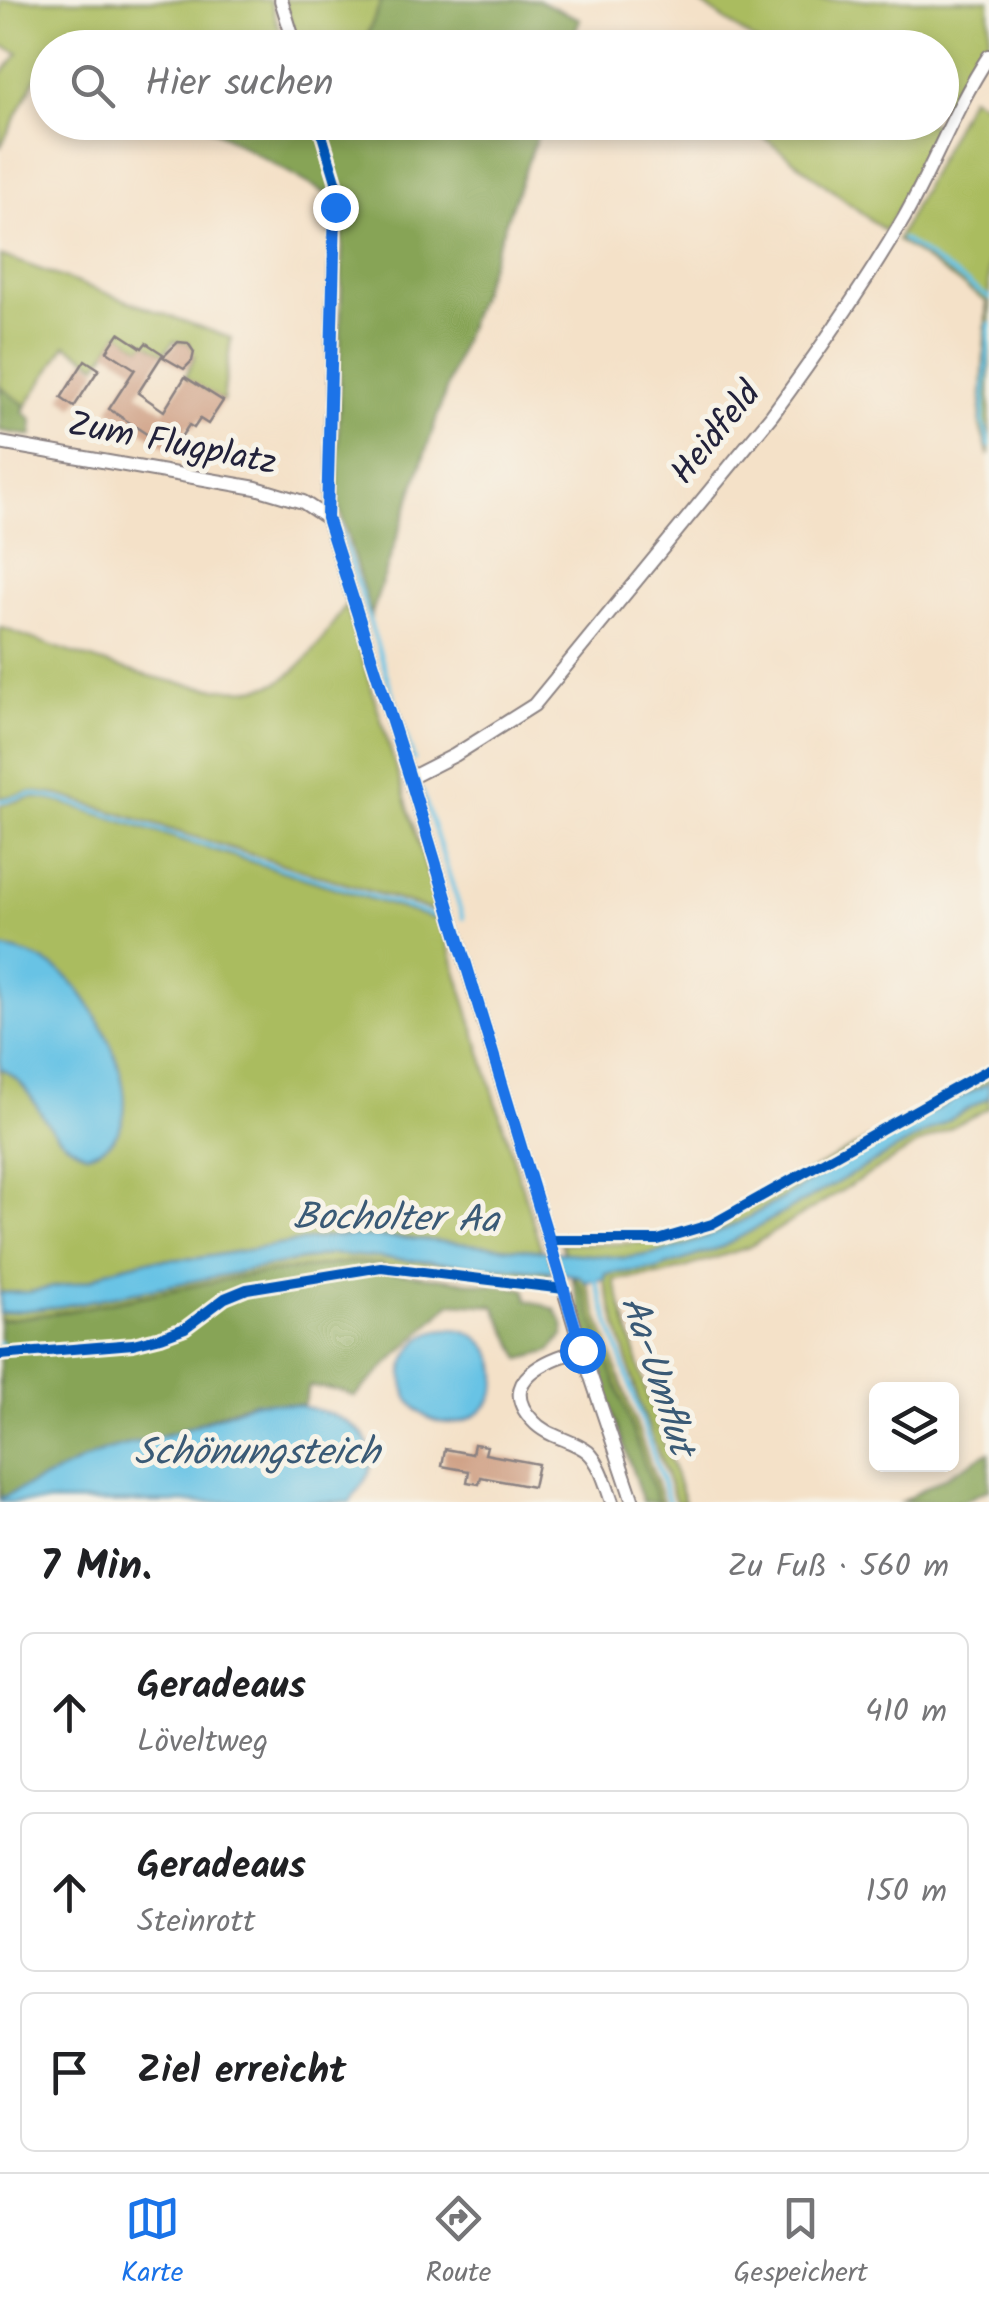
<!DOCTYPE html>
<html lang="de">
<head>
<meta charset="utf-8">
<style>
  :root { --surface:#fff; --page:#f6f6f6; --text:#202124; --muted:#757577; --line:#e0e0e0; --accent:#1a73e8 }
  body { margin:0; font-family:Kalam,sans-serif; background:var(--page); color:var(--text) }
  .controls { position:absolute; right:30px; bottom:30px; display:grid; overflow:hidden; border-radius:15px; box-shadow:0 5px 15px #0003 }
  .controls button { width:90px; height:90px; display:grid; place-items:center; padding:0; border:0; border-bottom:2px solid var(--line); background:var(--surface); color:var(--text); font:50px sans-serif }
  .stop { position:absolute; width:30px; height:30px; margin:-22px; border:8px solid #1a73e8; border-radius:50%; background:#fff }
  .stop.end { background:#1a73e8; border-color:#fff; box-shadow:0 2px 10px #0008 }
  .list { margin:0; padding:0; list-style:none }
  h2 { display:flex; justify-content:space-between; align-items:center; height:130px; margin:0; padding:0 40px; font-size:42px }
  h2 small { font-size:32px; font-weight:400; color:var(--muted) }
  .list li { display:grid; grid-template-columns:65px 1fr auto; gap:30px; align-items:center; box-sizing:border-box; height:160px; margin:0 20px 20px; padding:0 20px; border:2px solid var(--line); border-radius:15px }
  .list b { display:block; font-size:38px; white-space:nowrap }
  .list p { margin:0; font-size:32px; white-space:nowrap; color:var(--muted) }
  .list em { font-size:32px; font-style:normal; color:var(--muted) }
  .icon { flex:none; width:55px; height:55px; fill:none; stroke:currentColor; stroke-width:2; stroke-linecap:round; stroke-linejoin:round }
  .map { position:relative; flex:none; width:989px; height:1502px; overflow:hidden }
  .search { position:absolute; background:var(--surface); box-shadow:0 5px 15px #0003; left:30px; right:30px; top:30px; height:110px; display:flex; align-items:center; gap:25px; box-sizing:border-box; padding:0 35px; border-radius:55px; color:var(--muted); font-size:38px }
  .sheet { height:670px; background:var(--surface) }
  nav { display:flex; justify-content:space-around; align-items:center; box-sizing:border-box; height:140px; border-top:2px solid var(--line); background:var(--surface); font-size:28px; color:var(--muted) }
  nav a { display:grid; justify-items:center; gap:5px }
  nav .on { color:var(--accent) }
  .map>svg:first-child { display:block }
  .green { fill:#aabc5f; stroke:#666f4d; stroke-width:2.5 }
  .forest { fill:#87a456; stroke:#546348; stroke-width:2.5 }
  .water { fill:#68c3e5; stroke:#457290; stroke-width:2.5 }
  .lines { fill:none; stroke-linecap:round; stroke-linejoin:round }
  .stream { stroke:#68c3e5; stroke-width:4 }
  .building { fill:#d0a287 }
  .street-casing { stroke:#8b8282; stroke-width:16 }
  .street { stroke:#fff; stroke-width:12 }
  .cycleway-casing { stroke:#f7f3e8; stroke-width:16 }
  .cycleway { stroke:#0057b8; stroke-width:10 }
  .route { stroke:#1a73e8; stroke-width:12 }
  .labels { text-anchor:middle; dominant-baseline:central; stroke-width:10; stroke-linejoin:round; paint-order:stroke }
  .street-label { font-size:35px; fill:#22223b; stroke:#f7f3e8 }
  .water-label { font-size:38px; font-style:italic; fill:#3a5a76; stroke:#f7f3e8 }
</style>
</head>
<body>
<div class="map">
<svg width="989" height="1502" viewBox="0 0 989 1502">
  <rect width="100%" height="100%" fill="#f7f3e8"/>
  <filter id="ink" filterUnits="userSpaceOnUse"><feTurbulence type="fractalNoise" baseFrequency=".01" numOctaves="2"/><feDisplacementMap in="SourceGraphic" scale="20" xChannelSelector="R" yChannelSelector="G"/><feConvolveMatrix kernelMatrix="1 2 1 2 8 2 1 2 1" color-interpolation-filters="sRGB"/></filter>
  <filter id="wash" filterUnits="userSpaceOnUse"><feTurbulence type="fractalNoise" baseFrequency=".0048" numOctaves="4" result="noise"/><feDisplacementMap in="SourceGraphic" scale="40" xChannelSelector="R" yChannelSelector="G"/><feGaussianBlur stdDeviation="2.25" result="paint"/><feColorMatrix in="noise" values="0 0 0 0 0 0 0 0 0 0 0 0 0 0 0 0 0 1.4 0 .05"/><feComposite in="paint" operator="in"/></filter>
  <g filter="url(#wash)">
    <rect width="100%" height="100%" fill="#f4e1c8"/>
    <!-- green -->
    <g class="green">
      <polygon points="0,0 270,0 285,47 48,48 47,63 44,62 0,148 0,76 19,53 0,45"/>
      <polygon points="284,0 382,0 362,48 298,47"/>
      <polygon points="696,0 989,0 989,37 964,72 942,120 942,48 758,47 759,44"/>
      <polygon points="970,97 989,106 989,456 980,426 987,302 897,240"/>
      <polygon points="745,123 941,123 902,203 885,231"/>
      <polygon points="0,255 231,338 223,401 185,377 195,357 189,343 174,341 163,354 146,343 142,348 119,333 98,365 66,345 23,411 25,405 0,387"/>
      <path d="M346,604L440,913L59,795L32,792L0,798V627C58,648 227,714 282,680C309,663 329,630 346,604Z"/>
      <polygon points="33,797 57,801 441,921 542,1252 401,1238 334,1236 199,1258 145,1261 109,1270 91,1280 30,1292 0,1293 0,805"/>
      <path d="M989,1072V1083L958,1098L716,1236L659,1255L624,1258L565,1254L561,1243C614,1245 662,1246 712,1226Z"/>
      <polygon points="989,1097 989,1108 915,1146 749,1247 665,1274 614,1280 648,1398 685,1502 676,1502 641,1407 603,1276 616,1272 657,1269 722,1247"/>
      <polygon points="332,1254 547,1271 550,1283 350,1262 238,1277 63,1312 0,1320 0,1313 63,1306"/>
      <polygon points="579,1276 586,1282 663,1502 658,1502 572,1277"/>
    </g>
    <!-- forest -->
    <g class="forest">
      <polygon points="382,0 538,0 580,19 569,47 362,47"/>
      <polygon points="201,123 542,123 462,342 371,616 337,501 343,203"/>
      <polygon points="0,387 25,405 23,412 32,419 32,436 0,431"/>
      <polygon points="350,1262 382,1264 383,1271 525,1289 527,1300 555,1309 563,1324 564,1335 549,1352 521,1359 494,1306 451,1303 354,1397 343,1391 309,1386 303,1405 255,1402 235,1408 177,1432 104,1451 0,1499 0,1320 63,1312 238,1277"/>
      <polygon points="572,1277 581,1285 658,1502 643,1502 590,1346"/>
      <polygon points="989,1452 989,1489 962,1502 901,1502"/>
    </g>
    <!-- water -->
    <g class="water">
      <path d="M0,948C25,952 51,961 69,979C105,1016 164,1133 87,1154C33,1133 45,1091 0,1068Z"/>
      <path d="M989,1083V1097L722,1247L657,1269L605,1274V1279L586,1282L579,1276L547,1271L332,1254L63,1306L0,1313V1293L30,1292L91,1280L109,1270L145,1261L199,1258L334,1236L401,1238L624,1258C711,1250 780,1199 853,1155C897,1129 943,1105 989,1083Z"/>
      <circle cx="450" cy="1376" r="47"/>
      <path d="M255,1402C291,1402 383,1413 370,1469C367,1482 356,1490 350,1502H0L1,1498L104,1451L177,1432Z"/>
    </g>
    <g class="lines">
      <!-- stream -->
      <g class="stream">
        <polyline points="902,239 989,298"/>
        <polyline points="989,324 983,421 989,446"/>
        <polyline points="338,523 414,760"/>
        <polyline points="422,791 463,918"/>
        <polyline points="0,801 33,794 59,799 438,917"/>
        <polyline points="595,1279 669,1502"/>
        <polyline points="0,1343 3,1346"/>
      </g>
    </g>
    <g id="blocks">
      <!-- building -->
      <g class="building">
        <polygon points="119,333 142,348 146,343 163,354 138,393 164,411 185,377 223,401 208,424 200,419 194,428 189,425 175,446 169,442 166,447 109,409 135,369 107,351"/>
        <polygon points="178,342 188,343 194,352 192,361 184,369 163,357"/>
        <polygon points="85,360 99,369 74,407 61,398"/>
        <polygon points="474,1444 487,1446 485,1454 538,1464 533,1487 481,1477 479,1484 467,1482 469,1471 442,1466 445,1449 472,1454"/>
      </g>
    </g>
  </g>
  <g filter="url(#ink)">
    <use href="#blocks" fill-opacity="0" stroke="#8b8282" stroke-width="2.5"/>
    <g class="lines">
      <defs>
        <g id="street">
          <polyline points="281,0 296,48"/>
          <polyline points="318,122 336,181 327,518 410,778 582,1350 633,1502"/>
          <polyline points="0,443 256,488 303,502 327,518"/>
          <path d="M410,778L455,755L534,705L772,415C819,351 864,286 904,218C934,165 955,107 989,56"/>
          <path d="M582,1350C550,1358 494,1380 533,1421C547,1437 572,1439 588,1452C601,1464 606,1486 612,1502"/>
        </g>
      </defs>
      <!-- street casing -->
      <use href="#street" class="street-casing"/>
      <!-- street -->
      <use href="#street" class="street"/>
      <defs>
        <g id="cycleway">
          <polyline points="549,1240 658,1240 712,1224 989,1069"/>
          <polyline points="0,1355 133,1344 161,1337 185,1328 225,1298 247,1289 381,1267 564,1289 410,778 327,518 336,181 318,122"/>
        </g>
      </defs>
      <!-- cycleway casing -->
      <use href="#cycleway" class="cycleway-casing"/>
      <!-- cycleway -->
      <use href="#cycleway" class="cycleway"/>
    </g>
  </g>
  <g class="lines" filter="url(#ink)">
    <!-- route -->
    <polyline class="route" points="335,207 327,518 410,778 582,1350"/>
  </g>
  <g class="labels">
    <!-- street labels -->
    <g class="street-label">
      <text transform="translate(717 434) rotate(-51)">Heidfeld</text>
      <text transform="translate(172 445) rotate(11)">Zum Flugplatz</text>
    </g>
    <!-- water labels -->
    <g class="water-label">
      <text transform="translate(396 1220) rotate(1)">Bocholter Aa</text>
      <text transform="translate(656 1376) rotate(72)">Aa-Umflut</text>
      <text x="257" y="1454">Schönungsteich</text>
    </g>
  </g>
</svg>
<div class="controls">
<button><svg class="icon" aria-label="layers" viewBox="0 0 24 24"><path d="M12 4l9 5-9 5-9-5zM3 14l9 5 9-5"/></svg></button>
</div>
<div class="stop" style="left:582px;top:1350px"></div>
<div class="stop end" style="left:335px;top:207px"></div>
<div class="search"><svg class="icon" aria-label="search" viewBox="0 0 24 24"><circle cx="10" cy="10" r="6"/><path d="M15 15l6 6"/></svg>Hier suchen</div>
</div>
<section class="sheet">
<h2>7 Min.<small>Zu Fuß · 560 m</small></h2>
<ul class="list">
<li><svg class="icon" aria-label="ahead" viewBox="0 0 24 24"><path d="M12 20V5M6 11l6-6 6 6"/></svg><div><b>Geradeaus</b><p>Löveltweg</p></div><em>410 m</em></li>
<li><svg class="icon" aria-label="ahead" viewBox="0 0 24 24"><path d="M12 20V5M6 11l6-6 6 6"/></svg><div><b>Geradeaus</b><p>Steinrott</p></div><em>150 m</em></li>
<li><svg class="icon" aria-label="arrive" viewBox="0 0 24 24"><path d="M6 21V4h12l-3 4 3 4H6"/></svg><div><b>Ziel erreicht</b></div></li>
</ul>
</section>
<nav>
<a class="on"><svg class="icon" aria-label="map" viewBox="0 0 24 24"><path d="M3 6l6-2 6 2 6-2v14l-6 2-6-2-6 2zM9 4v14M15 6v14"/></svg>Karte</a>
<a><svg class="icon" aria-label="directions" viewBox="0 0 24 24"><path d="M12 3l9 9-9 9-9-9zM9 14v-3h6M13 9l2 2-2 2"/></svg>Route</a>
<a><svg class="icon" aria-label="saved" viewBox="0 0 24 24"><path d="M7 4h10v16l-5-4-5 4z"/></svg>Gespeichert</a>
</nav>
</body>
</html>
